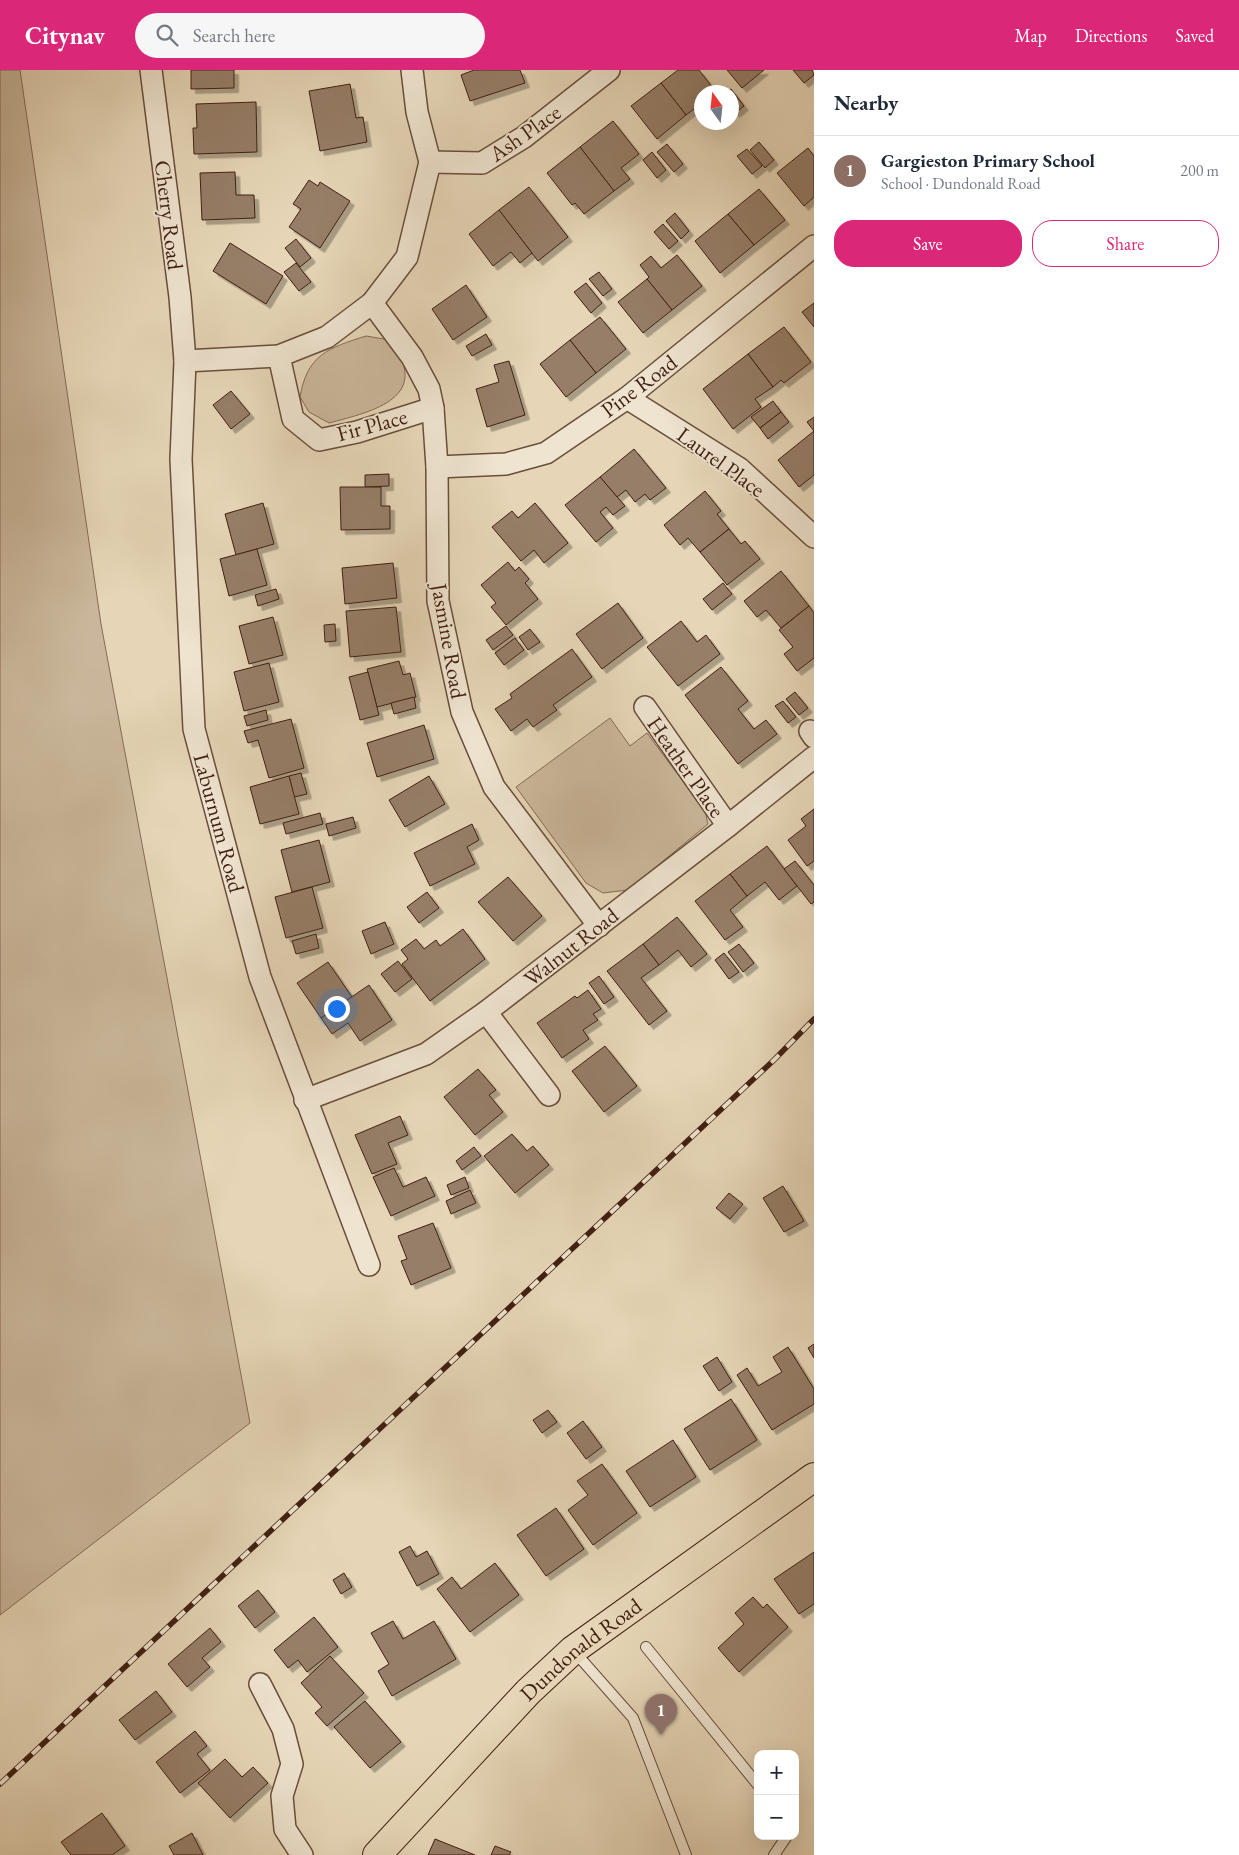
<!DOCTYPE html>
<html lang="en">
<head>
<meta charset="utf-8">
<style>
  :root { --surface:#fff; --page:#f6f6f7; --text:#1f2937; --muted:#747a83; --line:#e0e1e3; --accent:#db2777 }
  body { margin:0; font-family:"EB Garamond",serif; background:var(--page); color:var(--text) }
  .controls { position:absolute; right:15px; bottom:15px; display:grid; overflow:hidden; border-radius:10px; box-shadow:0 5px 20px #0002 }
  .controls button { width:45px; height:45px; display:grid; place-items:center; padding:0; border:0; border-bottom:1px solid var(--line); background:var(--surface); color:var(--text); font:25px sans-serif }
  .compass { position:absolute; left:694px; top:15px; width:45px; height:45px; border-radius:50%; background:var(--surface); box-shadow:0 5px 20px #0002; rotate:345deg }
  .you { position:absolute; left:336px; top:938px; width:18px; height:18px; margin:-12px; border:4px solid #fff; border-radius:50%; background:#1a73e8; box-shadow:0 0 0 8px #1a73e833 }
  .badge { display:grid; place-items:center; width:32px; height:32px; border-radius:50%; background:var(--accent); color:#fff; font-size:16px; font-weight:700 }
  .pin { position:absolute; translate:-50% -41px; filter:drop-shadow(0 1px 2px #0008) }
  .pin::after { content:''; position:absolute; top:26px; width:18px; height:15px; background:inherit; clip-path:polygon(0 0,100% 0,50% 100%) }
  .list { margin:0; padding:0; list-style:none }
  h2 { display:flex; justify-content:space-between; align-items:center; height:65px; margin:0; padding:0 20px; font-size:21px }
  h2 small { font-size:16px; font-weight:400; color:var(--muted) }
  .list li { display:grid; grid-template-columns:32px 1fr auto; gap:15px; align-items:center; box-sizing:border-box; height:70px; padding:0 20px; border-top:1px solid var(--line) }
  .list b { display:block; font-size:19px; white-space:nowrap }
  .list p { margin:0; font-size:16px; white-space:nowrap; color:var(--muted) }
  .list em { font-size:16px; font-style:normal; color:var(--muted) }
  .actions { display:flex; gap:10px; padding:15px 20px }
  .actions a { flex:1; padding:11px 0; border:1px solid var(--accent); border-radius:20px; text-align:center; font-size:18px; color:var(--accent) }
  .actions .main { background:var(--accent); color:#fff }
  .icon { flex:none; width:28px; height:28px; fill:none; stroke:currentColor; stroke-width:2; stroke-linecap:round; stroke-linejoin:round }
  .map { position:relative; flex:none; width:814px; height:1785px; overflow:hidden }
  header { display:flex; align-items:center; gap:30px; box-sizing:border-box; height:70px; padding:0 25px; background:var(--accent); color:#fff }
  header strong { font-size:24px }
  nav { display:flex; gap:28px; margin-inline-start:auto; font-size:18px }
  .search { width:350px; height:45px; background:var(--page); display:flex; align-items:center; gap:12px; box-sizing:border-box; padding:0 18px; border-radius:28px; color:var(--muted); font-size:19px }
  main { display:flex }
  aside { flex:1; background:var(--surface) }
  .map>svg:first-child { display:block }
  .green { fill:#cab79b; stroke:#856b56 }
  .building { fill:#967e68; stroke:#401f12; filter:url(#shadow) }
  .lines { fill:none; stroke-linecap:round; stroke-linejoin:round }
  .service-casing { stroke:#6a4d3b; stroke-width:12 }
  .minor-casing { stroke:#6a4d3b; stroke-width:24 }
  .primary-casing { stroke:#401f12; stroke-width:30 }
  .service { stroke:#efe4d0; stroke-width:10 }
  .minor { stroke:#efe4d0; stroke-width:21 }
  .primary { stroke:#e6d6b7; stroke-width:28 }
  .rail-casing { stroke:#401f12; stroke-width:5.5 }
  .rail { stroke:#efe4d0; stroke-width:4; stroke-dasharray:11; stroke-linecap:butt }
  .labels { text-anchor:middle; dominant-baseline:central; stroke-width:4; stroke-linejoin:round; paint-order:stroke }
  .street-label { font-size:22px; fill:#401f12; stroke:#efe4d0 }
</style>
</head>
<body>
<header>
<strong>Citynav</strong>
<div class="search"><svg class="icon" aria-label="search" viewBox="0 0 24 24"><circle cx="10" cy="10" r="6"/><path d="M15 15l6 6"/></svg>Search here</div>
<nav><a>Map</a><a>Directions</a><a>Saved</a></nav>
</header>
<main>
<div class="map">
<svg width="814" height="1785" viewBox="0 0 814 1785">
  <defs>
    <filter id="shadow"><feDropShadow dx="4.5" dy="4.5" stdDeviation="0" flood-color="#0004"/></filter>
  </defs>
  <rect width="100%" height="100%" fill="#e6d6b7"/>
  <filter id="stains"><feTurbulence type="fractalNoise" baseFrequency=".004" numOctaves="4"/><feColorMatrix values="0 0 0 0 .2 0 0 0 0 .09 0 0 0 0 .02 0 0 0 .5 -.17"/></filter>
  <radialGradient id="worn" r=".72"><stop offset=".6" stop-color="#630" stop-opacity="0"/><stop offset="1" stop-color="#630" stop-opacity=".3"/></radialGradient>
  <!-- green -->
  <g class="green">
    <polygon points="0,0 20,0 101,554 250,1353 0,1545"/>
    <path d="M366,266L390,270C433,327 375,341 329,353L309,342L300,327C307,285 328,278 366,266Z"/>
    <polygon points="610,648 630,676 647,663 705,741 708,754 628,820 603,823 586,813 516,717"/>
  </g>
  <!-- building -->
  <g class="building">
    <polygon points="191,0 234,0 234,18 191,19"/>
    <polygon points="474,0 520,0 525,13 470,31 461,5"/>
    <polygon points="678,0 699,0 716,22 702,22 702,33 686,45 661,13"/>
    <polygon points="727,0 764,0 742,18"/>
    <polygon points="793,0 812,0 814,5 804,13"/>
    <polygon points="661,13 686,45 657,69 631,36"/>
    <polygon points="350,14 356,48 363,47 367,72 320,81 309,21"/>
    <polygon points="731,19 744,36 735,43 732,38 732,22 727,22"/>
    <polygon points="256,32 257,82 194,84 193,58 197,58 196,34"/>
    <polygon points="613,51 639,84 621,98 630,109 614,121 580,77"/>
    <polygon points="759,72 774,90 765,98 750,80"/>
    <polygon points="667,74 683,94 674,102 657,82"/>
    <polygon points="580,77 614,121 584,144 575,133 572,135 547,103"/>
    <polygon points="808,78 814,86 814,127 804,136 777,103"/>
    <polygon points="747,79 762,96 752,104 737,86"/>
    <polygon points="652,82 666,100 657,108 643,90"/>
    <polygon points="235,102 236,125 254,125 255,148 202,150 200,103"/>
    <polygon points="309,110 318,116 320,112 350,131 320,178 289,157 301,139 293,134"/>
    <polygon points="529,117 568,167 538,191 499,140"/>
    <polygon points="759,119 785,150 754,175 728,144"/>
    <polygon points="499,140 532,183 520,193 511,182 493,196 469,164"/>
    <polygon points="675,143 689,161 681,169 666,151"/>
    <polygon points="728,144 754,175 720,203 695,171"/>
    <polygon points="663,154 678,171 669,179 654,162"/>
    <polygon points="296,169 311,188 300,197 285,178"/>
    <polygon points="230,173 283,206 266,234 213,201"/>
    <polygon points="677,185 702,216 672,240 647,209 649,207 640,195 651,186 661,198"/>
    <polygon points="296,193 311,212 299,221 284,202"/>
    <polygon points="599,202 612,219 603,226 589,209"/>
    <polygon points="647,209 672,240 643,263 618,232"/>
    <polygon points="586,213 602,233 591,243 574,222"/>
    <polygon points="466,215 487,247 453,270 432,239"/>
    <polygon points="814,233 814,257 802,242"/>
    <polygon points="600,247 626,279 596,303 570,270"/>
    <polygon points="784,257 811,292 784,313 781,310 773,317 748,284"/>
    <polygon points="486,264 492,275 472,286 466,276"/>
    <polygon points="570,270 596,303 566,327 540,294"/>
    <polygon points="748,284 773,317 755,329 761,337 733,359 703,319"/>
    <polygon points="509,291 525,345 487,357 476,319 499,312 494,295"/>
    <polygon points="231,321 250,344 231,359 213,335"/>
    <polygon points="773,331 781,342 760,358 751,347"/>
    <polygon points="781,342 789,352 768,369 760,358"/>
    <polygon points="814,347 814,405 799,417 778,390 814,361 807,352"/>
    <polygon points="634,379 666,418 650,430 645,424 635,432 626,420 617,427 600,407"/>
    <polygon points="389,404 389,416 365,417 365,405"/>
    <polygon points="600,407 625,436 613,445 606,437 600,442 613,458 596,472 565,435"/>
    <polygon points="340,417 381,417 381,436 390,436 390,459 341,460"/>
    <polygon points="705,421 721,441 717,444 729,459 700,482 688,468 680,475 664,455"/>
    <polygon points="263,433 274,474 236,485 225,444"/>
    <polygon points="535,433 568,473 544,493 534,480 521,491 492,457 512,441 518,448"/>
    <polygon points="729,459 741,474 745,471 760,489 727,515 700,482"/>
    <polygon points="257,479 267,515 229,526 220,489"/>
    <polygon points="508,492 515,501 519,497 529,509 525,513 538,529 506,555 491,537 496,533 481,515"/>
    <polygon points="393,493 397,528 345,534 342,498"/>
    <polygon points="781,501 809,536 781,558 766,540 757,547 744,531"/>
    <polygon points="723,513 732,524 712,540 703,529"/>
    <polygon points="276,519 279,529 258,536 255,525"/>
    <polygon points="618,533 643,568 602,599 576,564"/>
    <polygon points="809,536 814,543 814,588 797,601 784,584 793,577 779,560"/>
    <polygon points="396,537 401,582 350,587 346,541"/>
    <polygon points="273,547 283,585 249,594 239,556"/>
    <polygon points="681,551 697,572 706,565 720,584 678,616 647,577"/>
    <polygon points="335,554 336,571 325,572 324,555"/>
    <polygon points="506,556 513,565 493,580 486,570"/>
    <polygon points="530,559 540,572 528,580 519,567"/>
    <polygon points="515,568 524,580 504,595 495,583"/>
    <polygon points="572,579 592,607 553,635 557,640 533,657 527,649 511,661 495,639 512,628 510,624"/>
    <polygon points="399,591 403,605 410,603 416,627 377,637 367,599"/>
    <polygon points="269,593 279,632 244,641 234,602"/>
    <polygon points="721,597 748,631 738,639 754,659 766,650 777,664 738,694 685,625"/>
    <polygon points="368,602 379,645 360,650 349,607"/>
    <polygon points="795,622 808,638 799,645 786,629"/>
    <polygon points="414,627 416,638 394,644 391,633"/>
    <polygon points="783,631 796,647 788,653 775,636"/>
    <polygon points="266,640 268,650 247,656 244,646"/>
    <polygon points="291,649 304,698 269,708 258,670 248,673 244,661"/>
    <polygon points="424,655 434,689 377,707 367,673"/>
    <polygon points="301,703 307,724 294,727 289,706"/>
    <polygon points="289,706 299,744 260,754 250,717"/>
    <polygon points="429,706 445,734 405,757 389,730"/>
    <polygon points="814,739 814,791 807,796 788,770 806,756 801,749"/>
    <polygon points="320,743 323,754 286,764 283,753"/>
    <polygon points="353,747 356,758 329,766 326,754"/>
    <polygon points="472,754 479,770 467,777 475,794 430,816 414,783"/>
    <polygon points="319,770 330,812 292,822 281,780"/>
    <polygon points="767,776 797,816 779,830 765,812 747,826 730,804"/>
    <polygon points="795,791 814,815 814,832 811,834 784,799"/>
    <polygon points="730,804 747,826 730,840 743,857 725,870 695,831"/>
    <polygon points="508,807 542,846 513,871 478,832"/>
    <polygon points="312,817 323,858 286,868 275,827"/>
    <polygon points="427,822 439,838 419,853 407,837"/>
    <polygon points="677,847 707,884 691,897 678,880 659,895 643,874"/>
    <polygon points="385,852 394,874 371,884 362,861"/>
    <polygon points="463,859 485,889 430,931 402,894 408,889 401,880 416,869 424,879 436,870 440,876"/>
    <polygon points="316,864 319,878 296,884 292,871"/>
    <polygon points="643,874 659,895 641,908 667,941 649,955 607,901"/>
    <polygon points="739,874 754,893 743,902 728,882"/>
    <polygon points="724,883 739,902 729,909 715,890"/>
    <polygon points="398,891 412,909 395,922 381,904"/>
    <polygon points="328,892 352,927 321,948 297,913"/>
    <polygon points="599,906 614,927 604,934 589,913"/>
    <polygon points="369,915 392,950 360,971 348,953 332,964 321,948"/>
    <polygon points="588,920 601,939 593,944 598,950 583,960 589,969 562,988 537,953 575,926 577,928"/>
    <polygon points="605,976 637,1016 604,1042 572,1001"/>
    <polygon points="478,999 496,1020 489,1025 503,1042 475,1065 444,1027"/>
    <polygon points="400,1046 408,1065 388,1073 397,1094 372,1104 355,1065"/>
    <polygon points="512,1064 527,1081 533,1076 549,1095 515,1123 484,1086"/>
    <polygon points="474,1077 481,1086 462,1100 456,1091"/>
    <polygon points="394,1098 403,1117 426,1107 435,1126 391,1146 373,1107"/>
    <polygon points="465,1107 469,1118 451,1125 447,1115"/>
    <polygon points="783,1116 804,1151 784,1162 763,1128"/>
    <polygon points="470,1120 476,1133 451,1144 446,1131"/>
    <polygon points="729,1123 743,1134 730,1149 716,1138"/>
    <polygon points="433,1153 451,1198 411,1215 401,1191 407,1189 398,1166"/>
    <polygon points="814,1274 814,1288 808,1278"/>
    <polygon points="788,1277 814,1319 814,1334 772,1360 737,1305 747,1298 758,1316 782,1302 773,1287"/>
    <polygon points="717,1287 732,1312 719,1321 703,1296"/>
    <polygon points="731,1329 757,1370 710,1400 684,1359"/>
    <polygon points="548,1340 557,1352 542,1363 533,1350"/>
    <polygon points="583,1351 602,1377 586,1389 567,1363"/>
    <polygon points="673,1370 696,1407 650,1437 626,1401"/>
    <polygon points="602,1394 637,1443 593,1475 568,1440 588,1425 577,1411"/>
    <polygon points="556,1438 584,1479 546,1506 517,1465"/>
    <polygon points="410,1476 416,1487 427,1481 439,1504 417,1516 399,1482"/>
    <polygon points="814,1482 814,1534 799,1544 774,1509"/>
    <polygon points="495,1493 519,1525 470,1562 437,1519 452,1507 461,1519"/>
    <polygon points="344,1503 352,1517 341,1524 333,1510"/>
    <polygon points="258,1520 275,1542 255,1558 238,1536"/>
    <polygon points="753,1527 763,1538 767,1534 788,1557 739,1602 718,1578 744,1554 735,1543"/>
    <polygon points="314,1547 338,1577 307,1602 298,1590 288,1598 274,1580"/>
    <polygon points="393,1551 403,1569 434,1551 456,1589 392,1626 378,1601 389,1594 371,1563"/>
    <polygon points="210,1558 221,1572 202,1588 210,1597 187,1617 168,1594"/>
    <polygon points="330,1586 364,1623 327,1656 315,1643 322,1637 301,1613"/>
    <polygon points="156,1621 172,1642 135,1670 119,1650"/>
    <polygon points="365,1631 401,1672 370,1698 334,1657"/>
    <polygon points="195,1661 207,1676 197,1684 210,1700 180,1723 156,1692"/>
    <polygon points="225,1689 242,1707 253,1697 268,1713 230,1748 198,1713"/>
    <polygon points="102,1743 125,1776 112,1785 71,1785 61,1772"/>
    <polygon points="192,1763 203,1785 174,1785 169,1776"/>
    <polygon points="435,1769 475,1785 428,1785"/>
    <polygon points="495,1776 511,1782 509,1785 491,1785"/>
  </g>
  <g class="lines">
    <defs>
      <g id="service">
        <polyline points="646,1577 758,1715"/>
        <polyline points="573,1580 633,1648 686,1785"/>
        <polyline points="774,1785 787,1766"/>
      </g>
      <g id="minor">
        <polyline points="151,0 180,227 185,291 181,389 194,659 260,907 369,1195"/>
        <polyline points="430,92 482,93 524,67 609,0"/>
        <polyline points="372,233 412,287 429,319 433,338 437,397 438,531 462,642 494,717 599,856"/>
        <polyline points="279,286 293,349 319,370 357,362 433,338"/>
        <polyline points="185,291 279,286 327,267 372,233 407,187 430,92 417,42 412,0"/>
        <polyline points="627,328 740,399 814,467"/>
        <polyline points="437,397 506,394 546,383 627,328 814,176"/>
        <polyline points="645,637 728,756"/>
        <polyline points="810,661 814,667"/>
        <polyline points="486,942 549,1025"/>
        <polyline points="305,1030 426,984 486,942 728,756 814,687"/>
        <polyline points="260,1614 283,1659 292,1694 282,1726 285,1759 302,1785"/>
      </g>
      <g id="primary">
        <path id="s1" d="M377,1785L528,1622L573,1580L814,1407"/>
      </g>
    </defs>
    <!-- service casing -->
    <use href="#service" class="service-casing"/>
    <!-- minor casing -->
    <use href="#minor" class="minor-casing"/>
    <!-- primary casing -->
    <use href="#primary" class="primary-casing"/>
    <!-- service -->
    <use href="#service" class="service"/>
    <!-- minor -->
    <use href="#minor" class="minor"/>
    <!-- primary -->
    <use href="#primary" class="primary"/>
    <defs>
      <polyline id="rail" points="0,1714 774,990 814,949"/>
    </defs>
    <!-- rail casing -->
    <use href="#rail" class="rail-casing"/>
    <!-- rail -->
    <use href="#rail" class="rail"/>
  </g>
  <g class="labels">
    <!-- street labels -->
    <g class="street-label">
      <text transform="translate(525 63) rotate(-35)">Ash Place</text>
      <text transform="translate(169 145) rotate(83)">Cherry Road</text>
      <text transform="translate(639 316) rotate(-37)">Pine Road</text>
      <text transform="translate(372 355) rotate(-15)">Fir Place</text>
      <text transform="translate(721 392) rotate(36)">Laurel Place</text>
      <text transform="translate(449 571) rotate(80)">Jasmine Road</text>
      <text transform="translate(686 697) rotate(55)">Heather Place</text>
      <text transform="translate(219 753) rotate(75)">Laburnum Road</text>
      <text transform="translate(571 877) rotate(-38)">Walnut Road</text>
      <text stroke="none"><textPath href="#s1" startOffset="290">Dundonald Road</textPath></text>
    </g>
  </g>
  <rect width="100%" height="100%" filter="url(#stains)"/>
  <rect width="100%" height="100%" fill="url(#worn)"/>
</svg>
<div class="controls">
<button>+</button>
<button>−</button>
</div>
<svg class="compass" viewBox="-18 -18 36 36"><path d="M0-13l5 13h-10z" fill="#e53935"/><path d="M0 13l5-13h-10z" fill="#747a83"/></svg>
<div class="you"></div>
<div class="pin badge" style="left:661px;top:1665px;background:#8d6e63">1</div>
</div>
<aside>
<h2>Nearby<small></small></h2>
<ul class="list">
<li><span class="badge" style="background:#8d6e63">1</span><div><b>Gargieston Primary School</b><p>School · Dundonald Road</p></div><em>200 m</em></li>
</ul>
<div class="actions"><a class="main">Save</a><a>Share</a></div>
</aside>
</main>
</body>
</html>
